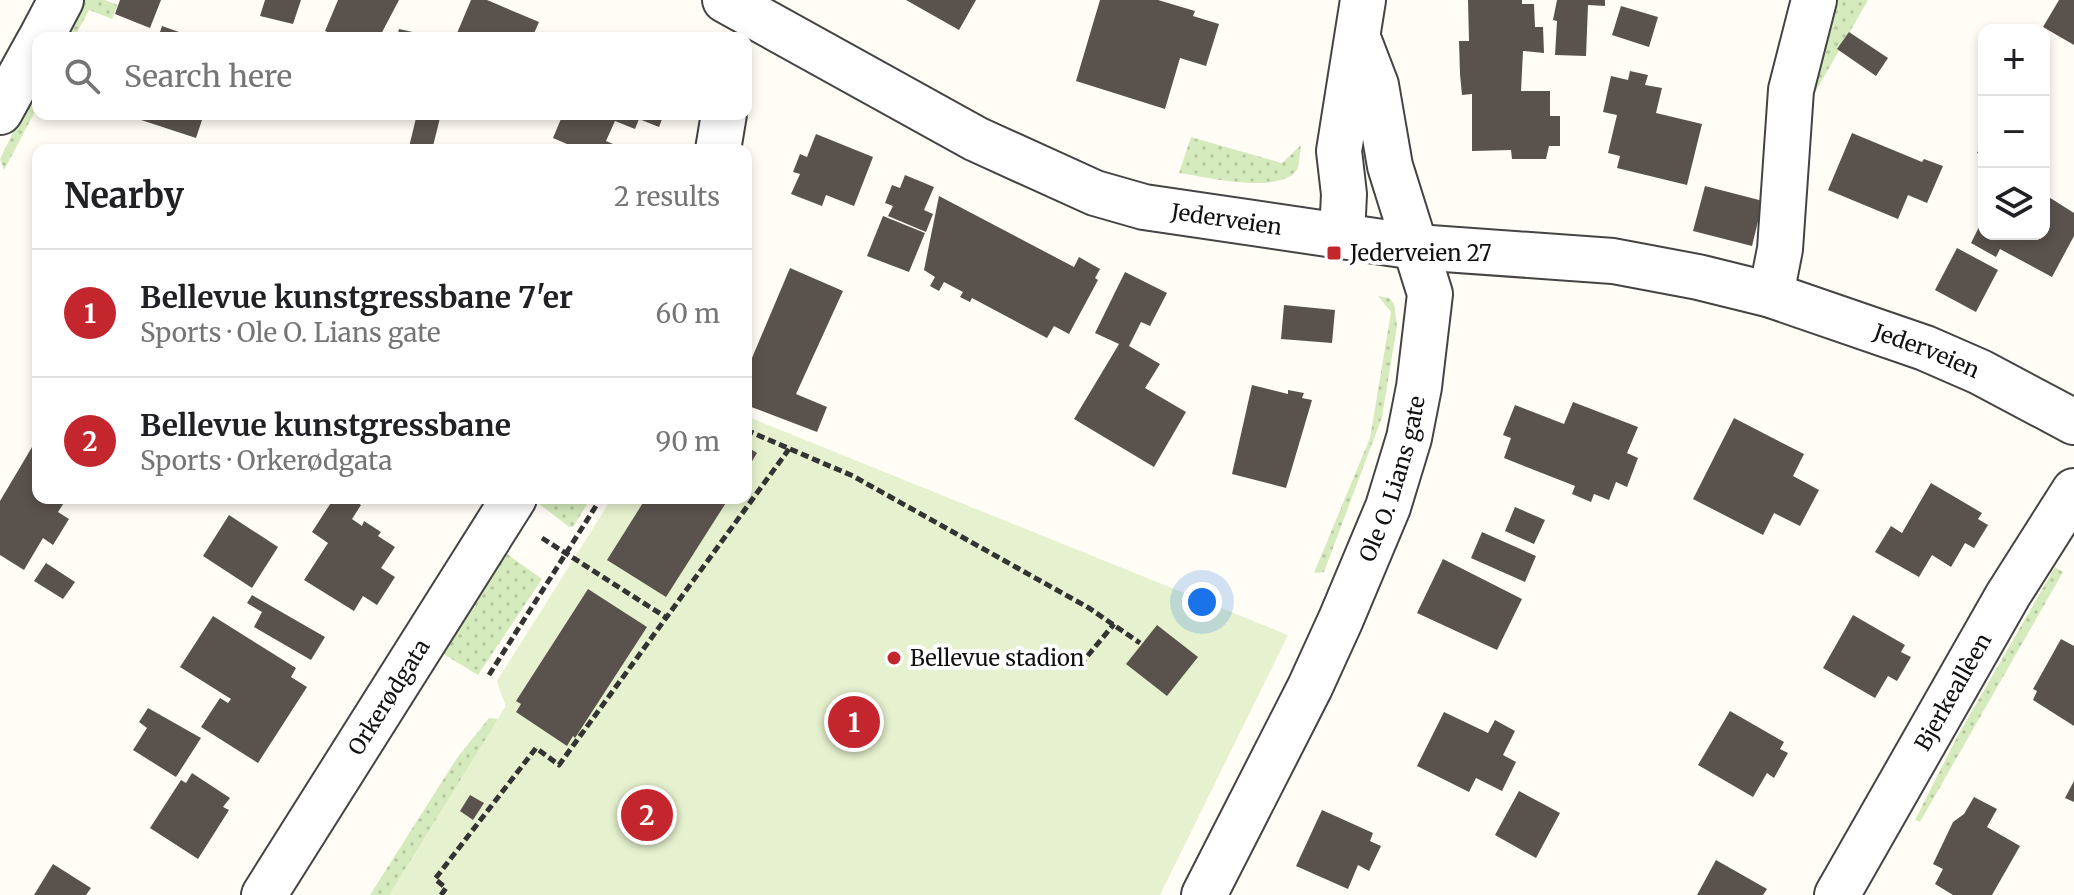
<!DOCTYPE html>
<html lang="en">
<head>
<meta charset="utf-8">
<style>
  :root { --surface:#fff; --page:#f6f6f6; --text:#202124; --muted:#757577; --line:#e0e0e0; --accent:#c4262e }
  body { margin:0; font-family:Merriweather,serif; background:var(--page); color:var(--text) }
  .controls { position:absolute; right:24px; top:24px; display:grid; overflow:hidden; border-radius:16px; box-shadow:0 4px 12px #0003 }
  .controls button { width:72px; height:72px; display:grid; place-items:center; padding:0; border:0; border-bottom:2px solid var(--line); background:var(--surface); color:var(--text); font:40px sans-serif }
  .you { position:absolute; left:1202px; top:602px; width:28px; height:28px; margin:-20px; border:6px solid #fff; border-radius:50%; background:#1a73e8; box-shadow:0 0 0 12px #1a73e833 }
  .badge { display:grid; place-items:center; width:52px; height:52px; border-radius:50%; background:var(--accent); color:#fff; font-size:26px; font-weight:700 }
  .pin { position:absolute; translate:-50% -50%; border:4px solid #fff; box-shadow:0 2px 8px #0006 }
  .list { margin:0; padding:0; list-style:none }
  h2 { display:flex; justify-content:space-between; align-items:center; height:104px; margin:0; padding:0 32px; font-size:34px }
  h2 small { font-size:26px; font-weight:400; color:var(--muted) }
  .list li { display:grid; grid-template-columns:52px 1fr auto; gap:24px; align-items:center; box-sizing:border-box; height:128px; padding:0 32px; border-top:2px solid var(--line) }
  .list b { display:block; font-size:30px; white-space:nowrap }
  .list p { margin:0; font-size:26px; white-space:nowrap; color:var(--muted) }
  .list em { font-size:26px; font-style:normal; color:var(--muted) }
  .icon { flex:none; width:44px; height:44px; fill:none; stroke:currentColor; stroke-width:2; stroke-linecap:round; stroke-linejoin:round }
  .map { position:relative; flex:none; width:2074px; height:895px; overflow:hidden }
  .search { position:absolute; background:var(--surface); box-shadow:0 4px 12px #0003; left:32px; top:32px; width:720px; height:88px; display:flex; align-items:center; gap:20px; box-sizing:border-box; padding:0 28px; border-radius:16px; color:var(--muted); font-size:30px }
  .panel { position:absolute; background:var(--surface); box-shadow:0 4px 12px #0003; left:32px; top:144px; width:720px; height:360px; border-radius:16px }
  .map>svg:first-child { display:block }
  .grass { fill:url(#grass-dots) }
  .pitch { fill:#e6f2cf }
  .building { fill:#5a524d }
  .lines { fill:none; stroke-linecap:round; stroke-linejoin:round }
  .minor-casing { stroke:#444; stroke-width:48 }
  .path { stroke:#333; stroke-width:5; stroke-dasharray:8 4; stroke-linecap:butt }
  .minor { stroke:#fff; stroke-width:44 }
  .poi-dot { fill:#c4262e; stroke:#fff; stroke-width:3 }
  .labels { text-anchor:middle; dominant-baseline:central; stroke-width:8; stroke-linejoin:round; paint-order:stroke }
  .street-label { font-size:22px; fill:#111; stroke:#fff }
  .poi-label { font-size:22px; fill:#111; stroke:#fff; text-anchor:start }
</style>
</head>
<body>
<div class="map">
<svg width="2074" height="895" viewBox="0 0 2074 895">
  <defs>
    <pattern id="grass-dots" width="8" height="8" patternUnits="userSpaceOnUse" patternTransform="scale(2)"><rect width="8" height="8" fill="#d5ebbd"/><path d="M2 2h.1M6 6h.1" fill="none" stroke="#b6c8a1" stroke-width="1.8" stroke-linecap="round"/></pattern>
  </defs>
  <rect width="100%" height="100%" fill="#fffdf5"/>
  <!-- grass -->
  <g class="grass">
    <polygon points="83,0 105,0 118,5 112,19 89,10 74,38 61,38"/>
    <polygon points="1830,0 1868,0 1797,124"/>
    <polygon points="38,82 38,106 4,170 0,159"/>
    <path d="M1191,137L1282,163L1301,145L1298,168C1283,196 1206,177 1179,173Z"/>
    <polygon points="1378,296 1389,298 1394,304 1397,326 1382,417 1324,572 1314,573 1370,438 1391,312"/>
    <polygon points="540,498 591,498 573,527 569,527 537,502"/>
    <polygon points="504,552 542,579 478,675 440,652"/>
    <polygon points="2055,567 2063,572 1920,822 1915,820 1957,737"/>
    <polygon points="563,629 417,895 370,895 457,758 489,718 498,719 506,706 497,681"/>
  </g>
  <!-- pitch -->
  <polygon class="pitch" points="746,416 1288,635 1160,895 389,895 506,706 497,681 612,498 746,498"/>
  <!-- building -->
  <g class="building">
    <polygon points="120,0 161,0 150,28 115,14"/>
    <polygon points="265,0 301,0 293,24 260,16"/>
    <polygon points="338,0 399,0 379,38 341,38 325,31"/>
    <polygon points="471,0 487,0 539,22 532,38 455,38"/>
    <polygon points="906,0 976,0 959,30"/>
    <polygon points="1100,0 1158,0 1195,11 1193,16 1219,24 1206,66 1180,58 1165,109 1076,81"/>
    <polygon points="1468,0 1522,0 1522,4 1534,4 1535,27 1543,27 1544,53 1523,51 1521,91 1550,91 1550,116 1560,116 1560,146 1549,146 1546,159 1512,159 1511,150 1472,151 1472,94 1462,95 1460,74 1459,41 1469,41"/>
    <polygon points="1557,0 1605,0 1605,6 1588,5 1586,56 1555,55 1557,21 1553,20"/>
    <polygon points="2059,0 2074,0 2074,45 2043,27"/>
    <polygon points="1621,6 1658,17 1649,47 1612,35"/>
    <polygon points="162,26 196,38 158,38"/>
    <polygon points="399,29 422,34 421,38 397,38"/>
    <polygon points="1849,32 1888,58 1876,76 1837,49"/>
    <polygon points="1630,71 1648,75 1645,85 1662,88 1656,113 1702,124 1687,185 1617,168 1620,156 1608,153 1617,115 1603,112 1611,76 1628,80"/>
    <polygon points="133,114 204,114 196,138 132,117"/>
    <polygon points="417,114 441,114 432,150 409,147"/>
    <polygon points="563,114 664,114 659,127 639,119 635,129 615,121 606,141 627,150 581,150 553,138"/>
    <polygon points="1852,133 1922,162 1924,159 1943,166 1927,203 1908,195 1898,219 1828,190"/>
    <polygon points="816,134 873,157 854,206 826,195 822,206 791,194 800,174 793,172 800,154 807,157"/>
    <polygon points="1984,140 1984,169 1979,166 1984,157 1977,153"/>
    <polygon points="905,175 934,187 924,210 933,214 926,232 888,216 893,206 885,203 892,185 900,188"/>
    <polygon points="1705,186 1763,201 1752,246 1693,231"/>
    <polygon points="2044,194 2074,213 2074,236 2052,277 2000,249 1996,257 1971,243 1984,217 1984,234 2044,234"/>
    <polygon points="939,196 1074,267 1079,257 1100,269 1095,278 1098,280 1069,334 1054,326 1047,338 972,298 970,302 960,297 963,292 944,282 939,291 930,286 935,277 924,270"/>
    <polygon points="883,216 925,233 909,272 867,256"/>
    <polygon points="1957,248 1998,270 1976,312 1935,290"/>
    <polygon points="790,268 843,291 796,394 827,407 817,432 746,405 749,365"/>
    <polygon points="1125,272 1167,293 1150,326 1141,322 1129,346 1160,364 1145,388 1186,412 1154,467 1074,419 1119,344 1095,333"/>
    <polygon points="1284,305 1335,310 1332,343 1281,339"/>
    <polygon points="1252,385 1288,394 1288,390 1304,393 1302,398 1312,400 1286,488 1232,474"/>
    <polygon points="1573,402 1638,427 1627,453 1638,458 1627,487 1616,482 1609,500 1594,494 1591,502 1572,494 1575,486 1504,458 1511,438 1503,435 1515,405 1564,424"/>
    <polygon points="1734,418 1804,454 1793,476 1819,490 1800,526 1774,513 1763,535 1693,499"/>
    <polygon points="38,437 38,498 67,498 58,512 69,519 53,545 43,538 24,570 0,555 0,501"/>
    <polygon points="746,446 757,453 746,471"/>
    <polygon points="1931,483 1982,513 1978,519 1988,525 1974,548 1965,543 1951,567 1932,555 1919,577 1875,552 1891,526 1902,533"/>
    <polygon points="334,498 351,498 361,505 352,519 362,526 364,521 381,532 378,536 395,547 381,568 395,577 377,605 363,596 354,611 304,580 328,543 312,532"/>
    <polygon points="646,498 729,498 666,597 607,560"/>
    <polygon points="1515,507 1545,520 1534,544 1505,531"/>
    <polygon points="229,515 278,547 252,588 203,556"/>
    <polygon points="1482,532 1536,556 1525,582 1471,558"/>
    <polygon points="1443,559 1522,599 1497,650 1417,613"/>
    <polygon points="46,563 75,582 63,599 34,581"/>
    <polygon points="588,589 647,627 575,738 573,736 567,746 516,712 521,704 516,701"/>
    <polygon points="252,595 325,637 311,660 254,627 262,612 247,603"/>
    <polygon points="1853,615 1905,645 1901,652 1911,657 1897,681 1888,676 1875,698 1823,668"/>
    <polygon points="213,616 296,668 291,677 307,687 258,763 201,727 220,698 228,703 231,699 180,667"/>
    <polygon points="1157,625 1198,657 1167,696 1126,664"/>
    <polygon points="2061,639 2074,646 2074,726 2033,700 2037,691 2033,689"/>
    <polygon points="148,708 201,738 176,777 133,750 147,728 139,722"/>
    <polygon points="1730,711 1784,742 1780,749 1788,753 1774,778 1767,773 1753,797 1698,765"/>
    <polygon points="1444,712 1488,733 1495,720 1515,731 1503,755 1516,762 1502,791 1476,778 1469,792 1417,766"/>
    <polygon points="192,773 230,798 223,807 229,810 198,859 150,828 181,780 186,783"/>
    <polygon points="2074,781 2074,802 2065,798"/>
    <polygon points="1519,791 1560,813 1536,858 1495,835"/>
    <polygon points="470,795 484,803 473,820 460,811"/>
    <polygon points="1974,797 1997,809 1987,827 2020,846 1992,895 1953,895 1935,884 1943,869 1933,864 1953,822 1964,814"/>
    <polygon points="1322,810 1373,833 1370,841 1381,846 1369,871 1358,865 1348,889 1296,866"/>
    <polygon points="1716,860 1767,889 1763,895 1697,895"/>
    <polygon points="53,864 91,888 86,895 34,895"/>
  </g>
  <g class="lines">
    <defs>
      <g id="minor">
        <path id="s1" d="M725,0L976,139L1095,193L1144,207L1416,247L1613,261L1698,277L1771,295L1925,348L1980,372L2074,422"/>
        <polyline points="41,38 61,0"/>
        <polyline points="0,112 38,43"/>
        <polyline points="718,150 724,114"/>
        <polyline points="1342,235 1344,194 1339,151 1363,0"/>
        <polyline points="1771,295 1780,249 1791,90 1814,0"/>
        <path id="s2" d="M264,895L514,498"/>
        <path id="s3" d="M1204,895L1310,687L1341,619L1388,507L1409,438L1419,387L1430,294L1390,166L1376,85L1358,38"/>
        <path id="s4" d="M1837,895L2008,595L2074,491"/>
      </g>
    </defs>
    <!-- minor casing -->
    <use href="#minor" class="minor-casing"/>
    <!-- path -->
    <g class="path">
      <polyline points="746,430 853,476 1089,608 1140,643"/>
      <polyline points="542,538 667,618"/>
      <polyline points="1080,665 1114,624"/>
      <polyline points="489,675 601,498"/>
      <polyline points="441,895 446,888 435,879 536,748 559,765 789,449"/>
    </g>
    <!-- minor -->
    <use href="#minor" class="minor"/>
  </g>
  <!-- markers -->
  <g class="poi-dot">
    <rect x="1326" y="245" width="16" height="16" rx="4"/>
    <circle cx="894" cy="658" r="8"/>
  </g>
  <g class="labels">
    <!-- street labels -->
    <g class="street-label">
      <text stroke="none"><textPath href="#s1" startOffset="552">Jederveien</textPath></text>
      <text stroke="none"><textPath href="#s1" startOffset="1268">Jederveien</textPath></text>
      <text stroke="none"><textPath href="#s3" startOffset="458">Ole O. Lians gate</textPath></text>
      <text stroke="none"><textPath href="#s4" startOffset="234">Bjerkeallèen</textPath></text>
      <text stroke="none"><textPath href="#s2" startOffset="234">Orkerødgata</textPath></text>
    </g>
    <!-- poi labels -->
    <g class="poi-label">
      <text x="1350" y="253">Jederveien 27</text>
      <text x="910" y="658">Bellevue stadion</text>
    </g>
  </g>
</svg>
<div class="controls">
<button>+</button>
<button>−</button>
<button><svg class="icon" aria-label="layers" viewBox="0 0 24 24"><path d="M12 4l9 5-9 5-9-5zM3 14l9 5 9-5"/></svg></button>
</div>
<div class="you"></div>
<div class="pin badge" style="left:854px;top:722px">1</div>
<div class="pin badge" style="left:647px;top:815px">2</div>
<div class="search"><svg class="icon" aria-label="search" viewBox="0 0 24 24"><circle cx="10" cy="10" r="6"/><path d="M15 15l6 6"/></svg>Search here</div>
<section class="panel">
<h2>Nearby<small>2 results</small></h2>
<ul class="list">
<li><span class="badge">1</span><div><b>Bellevue kunstgressbane 7'er</b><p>Sports · Ole O. Lians gate</p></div><em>60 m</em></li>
<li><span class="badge">2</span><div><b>Bellevue kunstgressbane</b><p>Sports · Orkerødgata</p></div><em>90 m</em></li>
</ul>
</section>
</div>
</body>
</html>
